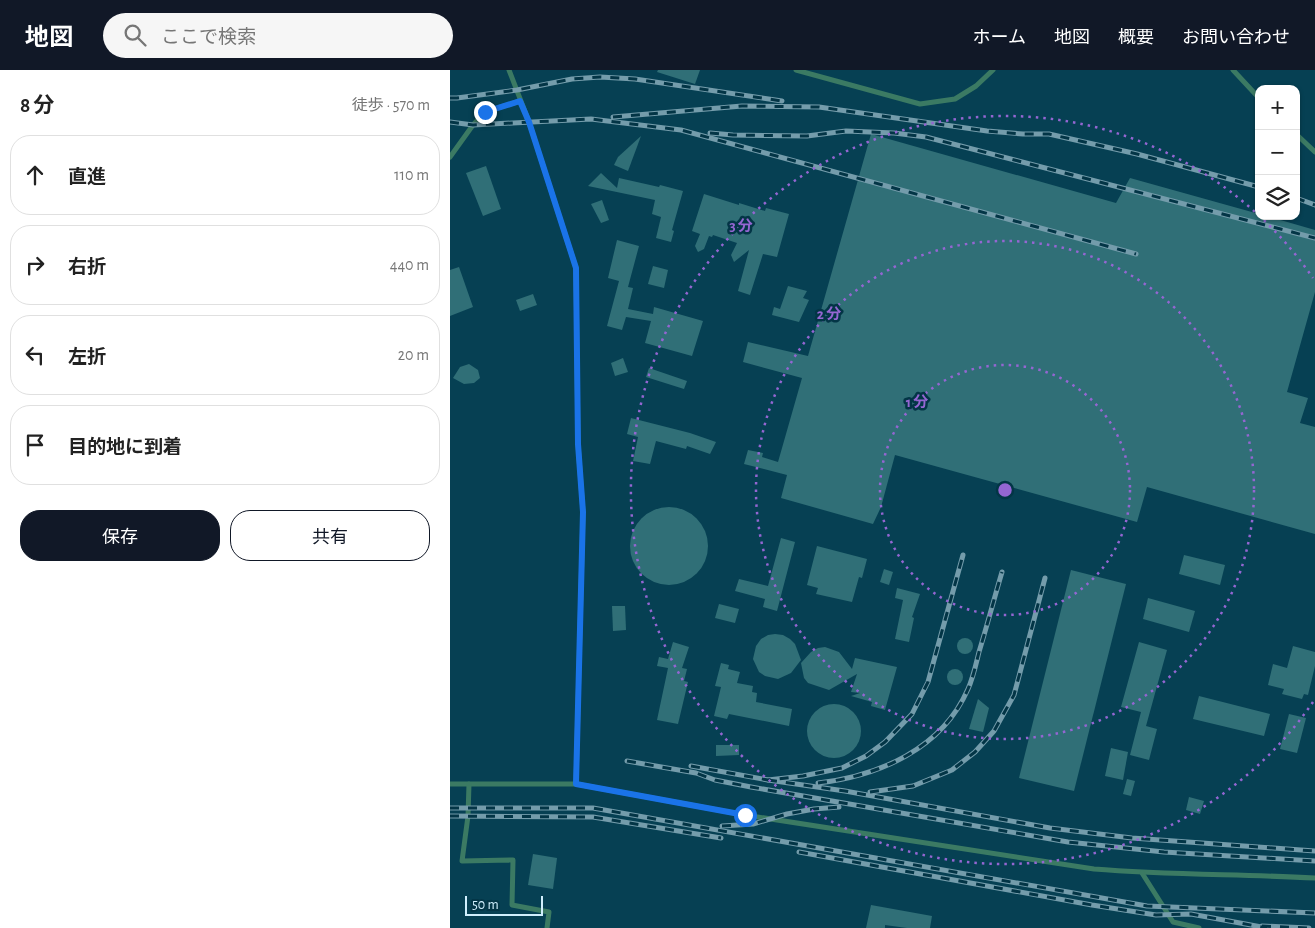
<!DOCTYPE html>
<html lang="ja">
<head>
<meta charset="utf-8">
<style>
  :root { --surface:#fff; --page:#f6f6f6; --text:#222; --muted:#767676; --line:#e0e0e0; --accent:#111827 }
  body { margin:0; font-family:"Alegreya Sans","Noto Sans JP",sans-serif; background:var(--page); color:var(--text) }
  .controls { position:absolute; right:15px; top:15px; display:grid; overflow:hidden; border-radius:10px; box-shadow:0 1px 4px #0004 }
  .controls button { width:45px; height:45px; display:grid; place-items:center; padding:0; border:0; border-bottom:1px solid var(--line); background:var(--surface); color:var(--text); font:25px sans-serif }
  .scale { position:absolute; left:15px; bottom:12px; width:78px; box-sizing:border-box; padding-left:5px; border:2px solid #d0effd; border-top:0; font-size:14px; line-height:18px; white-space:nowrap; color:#d0effd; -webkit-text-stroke:4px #033546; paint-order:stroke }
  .stop { position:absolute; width:15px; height:15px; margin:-11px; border:4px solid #1a73e8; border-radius:50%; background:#fff }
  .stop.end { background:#1a73e8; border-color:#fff; box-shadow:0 1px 5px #0008 }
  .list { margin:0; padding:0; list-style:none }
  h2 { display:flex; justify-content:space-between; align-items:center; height:65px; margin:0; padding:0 20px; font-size:21px }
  h2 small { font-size:16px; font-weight:400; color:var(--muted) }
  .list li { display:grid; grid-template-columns:32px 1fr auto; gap:15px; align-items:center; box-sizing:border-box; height:80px; margin:0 10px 10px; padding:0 10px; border:1px solid var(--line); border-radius:20px }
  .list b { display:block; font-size:19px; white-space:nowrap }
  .list em { font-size:16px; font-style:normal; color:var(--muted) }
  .actions { display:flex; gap:10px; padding:15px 20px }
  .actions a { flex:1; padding:11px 0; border:1px solid var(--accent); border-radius:20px; text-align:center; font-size:18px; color:var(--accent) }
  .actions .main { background:var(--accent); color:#fff }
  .icon { flex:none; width:28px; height:28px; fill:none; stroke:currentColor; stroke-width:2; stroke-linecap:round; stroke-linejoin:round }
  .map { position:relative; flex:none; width:865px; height:858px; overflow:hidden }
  header { display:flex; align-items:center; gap:30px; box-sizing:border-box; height:70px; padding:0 25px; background:var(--accent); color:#fff }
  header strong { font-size:24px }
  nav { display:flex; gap:28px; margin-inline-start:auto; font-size:18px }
  .search { width:350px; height:45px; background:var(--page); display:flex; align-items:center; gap:12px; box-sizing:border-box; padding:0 18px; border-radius:28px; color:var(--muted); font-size:19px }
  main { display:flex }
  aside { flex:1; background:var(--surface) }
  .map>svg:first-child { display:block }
  .built { fill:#064053; fill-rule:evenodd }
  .building { fill:#306f77 }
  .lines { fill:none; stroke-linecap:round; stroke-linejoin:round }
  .service { stroke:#3b7a63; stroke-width:5 }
  .rail-casing { stroke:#749cab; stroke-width:5 }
  .rail { stroke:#033546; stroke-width:3; stroke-dasharray:9; stroke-linecap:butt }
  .route { stroke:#1a73e8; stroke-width:6 }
  .ring { fill:none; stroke:#9466d2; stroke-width:2.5; stroke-dasharray:2.5 5 }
  .centre { fill:#9466d2; stroke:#033546; stroke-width:2.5 }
  .ring-label { font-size:15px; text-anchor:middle; font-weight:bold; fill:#9466d2; stroke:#033546; stroke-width:5; stroke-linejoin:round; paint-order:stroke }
</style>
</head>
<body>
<header>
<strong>地図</strong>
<div class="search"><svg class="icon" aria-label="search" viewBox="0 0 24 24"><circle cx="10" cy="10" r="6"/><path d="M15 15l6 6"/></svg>ここで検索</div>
<nav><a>ホーム</a><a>地図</a><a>概要</a><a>お問い合わせ</a></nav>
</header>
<main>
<aside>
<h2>8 分<small>徒歩 · 570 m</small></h2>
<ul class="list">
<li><svg class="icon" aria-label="ahead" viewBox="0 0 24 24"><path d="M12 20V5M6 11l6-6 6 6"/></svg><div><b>直進</b></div><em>110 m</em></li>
<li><svg class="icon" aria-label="right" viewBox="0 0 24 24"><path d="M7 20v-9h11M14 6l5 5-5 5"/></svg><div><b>右折</b></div><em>440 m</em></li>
<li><svg class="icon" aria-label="left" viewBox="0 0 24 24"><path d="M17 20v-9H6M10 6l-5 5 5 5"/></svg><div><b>左折</b></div><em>20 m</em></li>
<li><svg class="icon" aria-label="arrive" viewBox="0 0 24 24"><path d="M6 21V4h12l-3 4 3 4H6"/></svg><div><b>目的地に到着</b></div></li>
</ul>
<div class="actions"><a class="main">保存</a><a>共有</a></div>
</aside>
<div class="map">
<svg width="865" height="858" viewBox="0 0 865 858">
  <rect width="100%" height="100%" fill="#033546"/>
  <!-- built -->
  <path class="built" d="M0,0H865V858H0ZM809,19H846V146H809Z"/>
  <!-- building -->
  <g class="building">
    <polygon points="208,0 250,0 245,14 207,2"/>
    <polygon points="421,64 666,133 680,108 809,144 809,146 817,146 865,160 865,222 837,322 858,328 850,353 865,357 865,464 697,417 687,452 445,385 431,437 423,454 331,428 337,405 294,394 298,380 313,383 312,387 328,392 352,308 293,292 298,272 358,286"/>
    <polygon points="191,66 178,101 164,95 168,87"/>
    <polygon points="36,96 51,139 33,146 16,103"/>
    <polygon points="151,103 167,118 169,108 209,117 210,115 233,121 222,160 224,161 221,172 206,168 211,147 202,144 205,130 138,116"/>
    <polygon points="254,124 289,135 289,133 315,141 316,138 339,144 327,187 313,184 300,225 288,221 299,180 284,192 281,185 287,173 263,165 262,167 259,166 254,179 248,182 245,176 250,164 242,161"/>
    <polygon points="152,130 159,150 151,153 141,134"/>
    <polygon points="167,170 189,176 178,217 183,218 178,239 203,244 204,237 253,251 242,286 195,273 201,251 176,247 172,260 157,256 169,211 158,208"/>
    <polygon points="203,196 218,200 214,218 198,214"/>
    <polygon points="9,197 23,237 0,246 0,200"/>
    <polygon points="338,216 357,221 353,228 359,230 349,252 322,245 324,237 330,239"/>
    <polygon points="83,224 87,235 70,241 66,230"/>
    <polygon points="173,288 178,302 165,306 161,293"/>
    <polygon points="19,294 28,300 30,308 24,313 14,314 3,308 10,297"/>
    <polygon points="199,298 237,311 234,319 196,307"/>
    <polygon points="181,348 240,363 266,372 260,384 237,376 236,379 206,371 200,394 183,391 188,367 177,364"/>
    <circle cx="219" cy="476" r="39"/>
    <polygon points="331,468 345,472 327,541 313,537 315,529 285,521 289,509 318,516"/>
    <polygon points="367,476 417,489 412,508 409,507 402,532 366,524 368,518 357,515"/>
    <polygon points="734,485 775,495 770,515 729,504"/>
    <polygon points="434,499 443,502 439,515 430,512"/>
    <polygon points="621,500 676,514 624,721 569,708"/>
    <polygon points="447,518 470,524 462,547 464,548 459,572 445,569 453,530 445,528"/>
    <polygon points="698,528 745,541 739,562 693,549"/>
    <polygon points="269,534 289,539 285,553 265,548"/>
    <polygon points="162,536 175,536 176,560 163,561"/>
    <polygon points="325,564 333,565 340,569 345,574 351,590 341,603 328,609 315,606 309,602 303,589 306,576 311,569 318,565"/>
    <circle cx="515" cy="576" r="8"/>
    <polygon points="223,572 239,577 232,598 237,599 234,611 238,612 228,654 207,650 218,598 207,596 209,587 218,589"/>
    <polygon points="689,572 717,580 696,656 707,659 699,690 680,685 691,642 671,637"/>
    <polygon points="843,576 865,582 865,596 858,625 854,624 852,629 832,624 834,619 818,615 823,594 837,598"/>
    <polygon points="375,577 389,582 402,599 405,588 447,597 435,640 421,636 422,632 401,626 410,623 401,622 407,604 379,620 358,613 354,608 351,593 361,582 368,578"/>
    <polygon points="271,593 279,595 278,599 290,602 287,613 303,616 302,622 307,623 306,632 342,639 339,656 279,644 277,649 264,646 271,617 265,616"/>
    <circle cx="505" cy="607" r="8"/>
    <polygon points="749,626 820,644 814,666 743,649"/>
    <polygon points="528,629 539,638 533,662 519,659"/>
    <circle cx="384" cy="661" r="27"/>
    <polygon points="839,644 856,648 847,683 830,679"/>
    <polygon points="266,675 289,675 289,685 266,686"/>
    <polygon points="661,678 678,682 673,710 655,706"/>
    <polygon points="677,709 685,711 681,726 673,724"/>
    <polygon points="739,727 754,731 750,744 736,740"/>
    <polygon points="83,784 107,788 103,819 78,815"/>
    <polygon points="421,835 482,846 480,858 457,858 435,855 435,858 416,858"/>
  </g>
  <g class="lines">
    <!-- service -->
    <g class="service">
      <polyline points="59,0 79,52 126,198 128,374 133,442 126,714"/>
      <polyline points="346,0 470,34 505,29 526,16 543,0"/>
      <polyline points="783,0 809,28"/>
      <polyline points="846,64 865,82"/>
      <polyline points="0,87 23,55 35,42 70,31"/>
      <path d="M0,714H126L295,745L644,799C718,805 791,804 865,808"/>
      <polyline points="19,714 18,746 12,791 63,790 62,835 99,842 97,858"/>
      <polyline points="692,803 723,852 749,858"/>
    </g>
    <defs>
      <g id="rail">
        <polyline points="0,28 7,28 67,20 122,9 150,7 185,9 332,31"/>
        <polyline points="163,47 292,36 369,37 537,61 573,64 599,64 687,84 809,117"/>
        <polyline points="0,52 23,55 141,49 231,60 686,184"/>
        <polyline points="260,63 283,65 357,66 396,61 444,63 476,67 865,168"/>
        <polyline points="846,128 865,135"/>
        <polyline points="177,691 246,703 265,710 301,717 618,772 714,782 865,791"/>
        <polyline points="241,696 318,710 353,706 392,698 416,686 435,672 462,644 478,612 513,485"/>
        <polyline points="318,710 395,721 600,758 682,768 865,781"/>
        <path d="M368,713C429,706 492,679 518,619C523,608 526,594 529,582C537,556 544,529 552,502"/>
        <polyline points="420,722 463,716 502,700 525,682 544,661 564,625 595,508"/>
        <polyline points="0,738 143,738 697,836 865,843"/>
        <polyline points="0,746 143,747 271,768"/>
        <polyline points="272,756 303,754 337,744 364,739 389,737"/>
        <polyline points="349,782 642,835 706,845 741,844 817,858"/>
        <polyline points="812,856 859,858"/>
      </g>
    </defs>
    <!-- rail casing -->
    <use href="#rail" class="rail-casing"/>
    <!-- rail -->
    <use href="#rail" class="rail"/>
  </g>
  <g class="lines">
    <!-- route -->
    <polyline class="route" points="35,42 70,31 79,52 126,198 128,374 133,442 126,714 295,745"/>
  </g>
  <!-- distance rings -->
  <g class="ring">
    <circle cx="555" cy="420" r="125"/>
    <circle cx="555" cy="420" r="249"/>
    <path d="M863 632A374 374 0 1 1 863 208"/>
  </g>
  <circle cx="555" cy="420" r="8" class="centre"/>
  <g class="ring-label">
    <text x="291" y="161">3 分</text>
    <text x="379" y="249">2 分</text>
    <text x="467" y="337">1 分</text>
  </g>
</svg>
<div class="controls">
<button>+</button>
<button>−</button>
<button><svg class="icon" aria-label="layers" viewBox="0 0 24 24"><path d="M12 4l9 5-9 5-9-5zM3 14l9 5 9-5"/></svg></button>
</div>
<div class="scale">50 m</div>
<div class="stop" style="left:295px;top:745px"></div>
<div class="stop end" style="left:35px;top:42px"></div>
</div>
</main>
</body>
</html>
